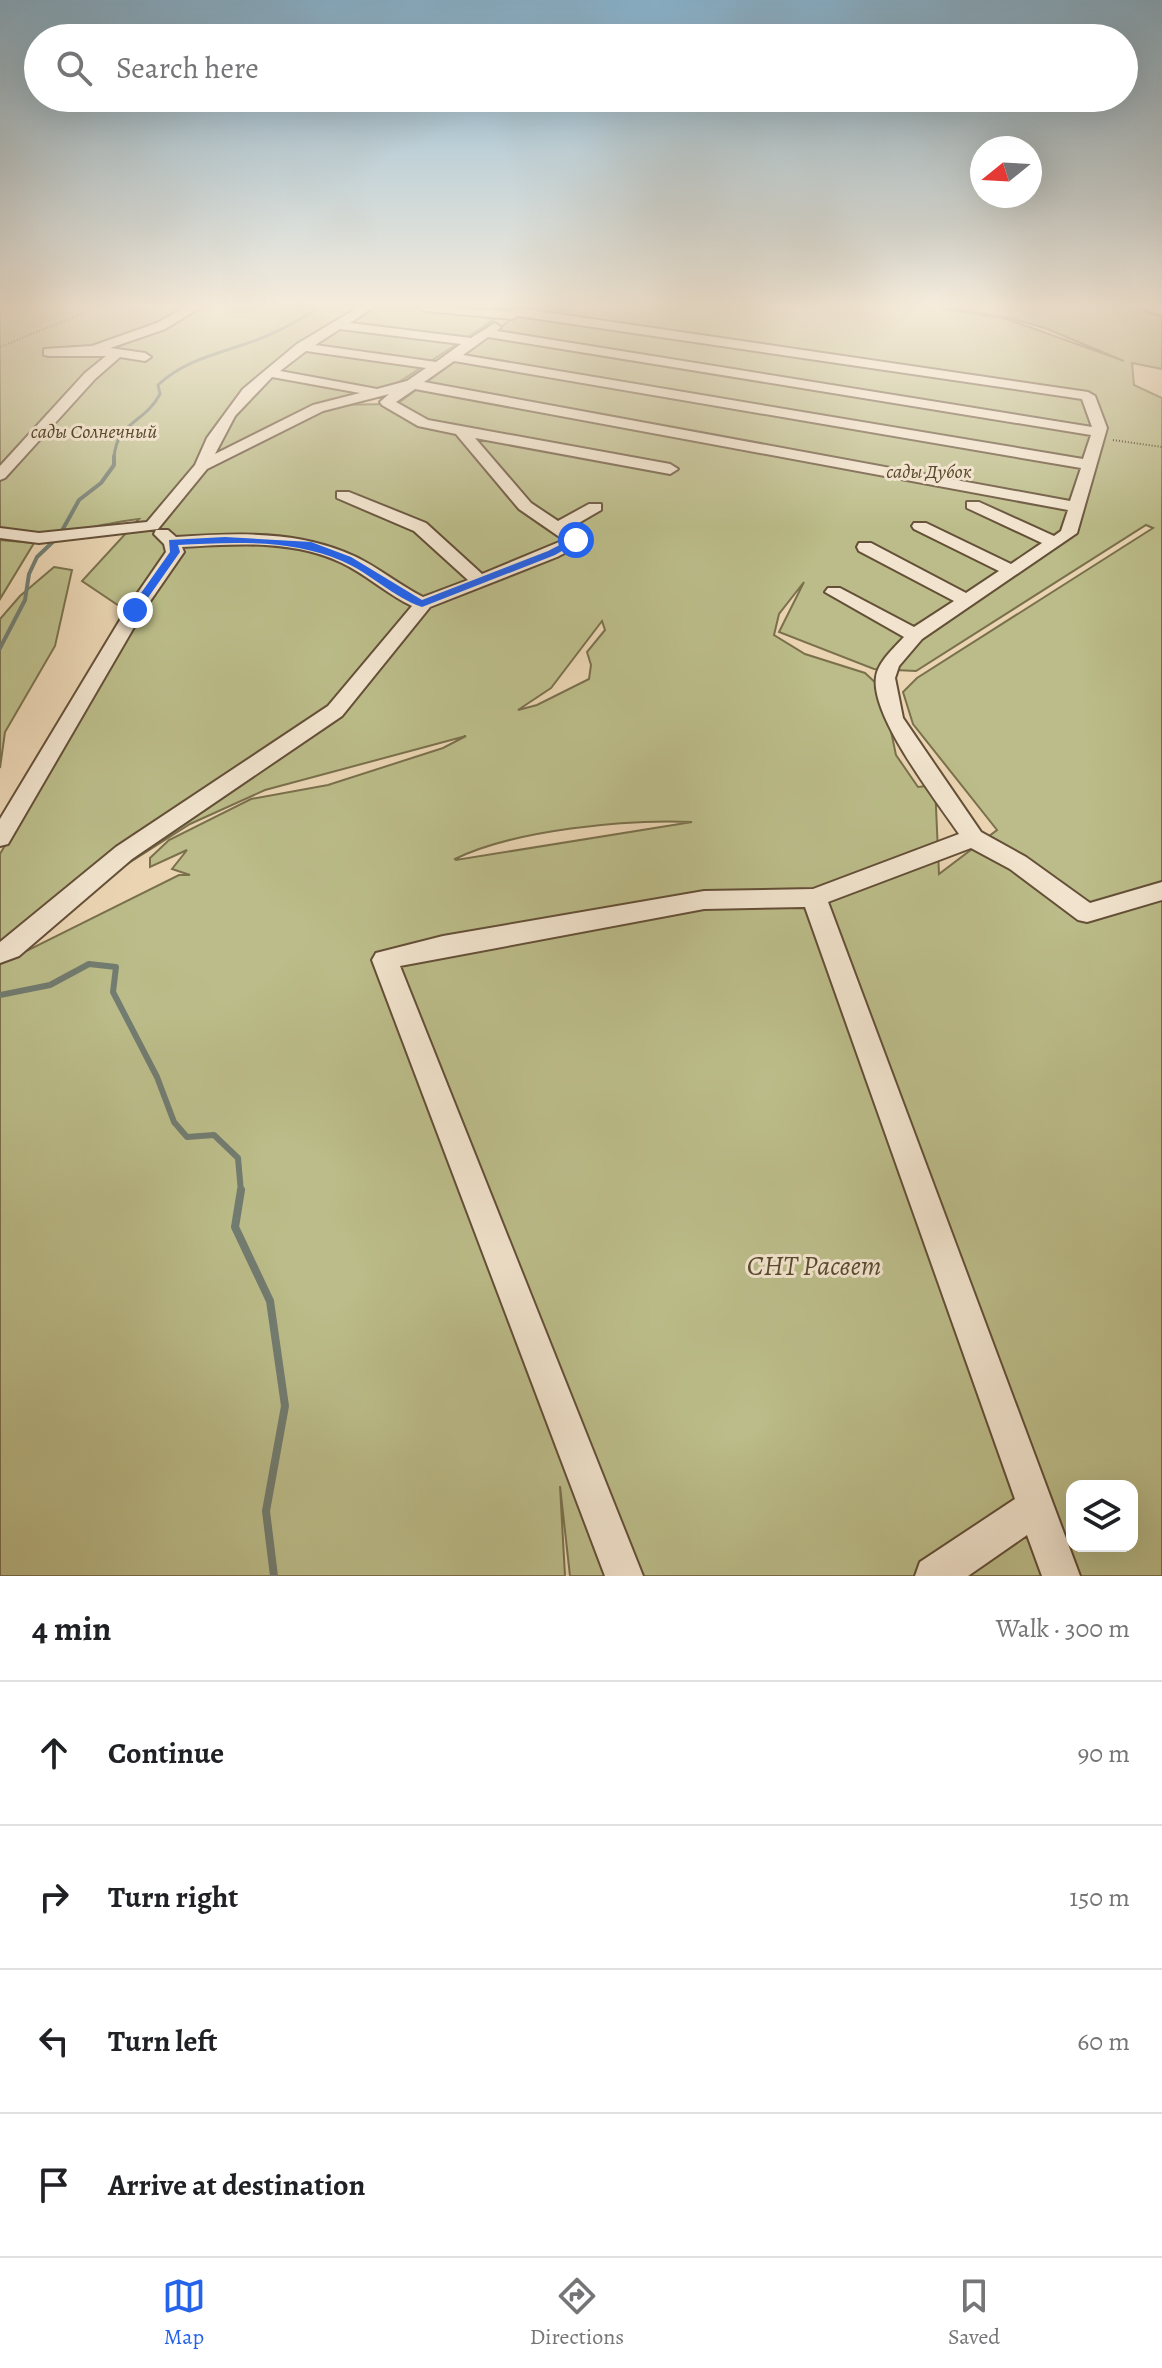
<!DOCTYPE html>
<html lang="en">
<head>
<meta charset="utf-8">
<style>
  :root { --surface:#fff; --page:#f6f6f6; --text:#202124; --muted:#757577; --line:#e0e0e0; --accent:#2563eb }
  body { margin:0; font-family:Alegreya,serif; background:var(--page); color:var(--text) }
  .controls { position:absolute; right:24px; bottom:24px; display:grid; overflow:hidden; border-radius:16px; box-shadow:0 8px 32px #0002 }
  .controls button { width:72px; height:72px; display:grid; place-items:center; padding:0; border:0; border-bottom:2px solid var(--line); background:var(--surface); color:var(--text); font:40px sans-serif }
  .compass { position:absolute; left:970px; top:136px; width:72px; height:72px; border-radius:50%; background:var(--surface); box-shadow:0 8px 32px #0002; rotate:252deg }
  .stop { position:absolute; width:24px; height:24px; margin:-18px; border:6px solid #2563eb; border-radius:50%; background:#fff }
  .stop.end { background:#2563eb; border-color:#fff; box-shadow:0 2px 8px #0008 }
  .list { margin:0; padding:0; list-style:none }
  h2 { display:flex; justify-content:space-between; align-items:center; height:104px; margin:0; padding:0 32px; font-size:34px }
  h2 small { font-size:26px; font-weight:400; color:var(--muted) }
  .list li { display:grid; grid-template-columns:52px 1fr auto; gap:24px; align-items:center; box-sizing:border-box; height:144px; padding:0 32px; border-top:2px solid var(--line) }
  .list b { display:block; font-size:30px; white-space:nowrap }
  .list em { font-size:26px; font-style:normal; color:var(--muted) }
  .icon { flex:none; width:44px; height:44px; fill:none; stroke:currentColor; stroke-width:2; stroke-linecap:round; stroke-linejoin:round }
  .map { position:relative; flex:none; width:1162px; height:1576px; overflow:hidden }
  .search { position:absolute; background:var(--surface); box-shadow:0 8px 32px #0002; left:24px; right:24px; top:24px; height:88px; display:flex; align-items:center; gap:20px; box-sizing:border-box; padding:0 28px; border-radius:44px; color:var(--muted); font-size:30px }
  .sheet { height:680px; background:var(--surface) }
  nav { display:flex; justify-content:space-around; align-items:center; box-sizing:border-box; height:112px; border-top:2px solid var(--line); background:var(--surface); font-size:22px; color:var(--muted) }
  nav a { display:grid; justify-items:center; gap:4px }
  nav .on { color:var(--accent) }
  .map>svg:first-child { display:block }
  .green { fill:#bbbc89; stroke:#7a704c; stroke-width:2; fill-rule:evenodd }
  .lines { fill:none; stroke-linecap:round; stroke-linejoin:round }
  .stream-far3 { stroke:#727c70; stroke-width:3 }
  .stream-far2 { stroke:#727c70; stroke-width:4 }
  .stream-far1 { stroke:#727c70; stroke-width:6 }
  .stream { stroke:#727c70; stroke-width:8 }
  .minor-casing { stroke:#644f37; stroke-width:4 }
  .path { stroke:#38230e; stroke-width:2; stroke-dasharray:1 2; stroke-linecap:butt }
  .minor { fill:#f1e3cd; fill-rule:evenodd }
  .route { fill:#2563eb }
  .labels { text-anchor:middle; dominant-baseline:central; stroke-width:6; stroke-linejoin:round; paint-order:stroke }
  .far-park-label { font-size:20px; font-style:italic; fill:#59492d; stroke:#f1e3cd }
  .near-park-label { font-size:28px; font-style:italic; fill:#59492d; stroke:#f1e3cd }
</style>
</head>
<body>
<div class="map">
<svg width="1162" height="1576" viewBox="0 0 1162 1576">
  <rect width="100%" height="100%" fill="#ead4b2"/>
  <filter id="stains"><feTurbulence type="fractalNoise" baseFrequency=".0025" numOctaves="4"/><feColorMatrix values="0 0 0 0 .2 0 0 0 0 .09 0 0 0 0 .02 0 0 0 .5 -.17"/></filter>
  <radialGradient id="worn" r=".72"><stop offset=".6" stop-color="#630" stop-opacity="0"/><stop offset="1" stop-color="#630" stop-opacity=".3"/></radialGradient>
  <!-- green -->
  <g class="green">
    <path d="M0,307H513L390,388L323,405L397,404L528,307H932L1007,319L1124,361L1045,328L1010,318L942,307H1162V369L1132,363L1134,385L1162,398V1576H570L560,1486L565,1576H0V964L179,875H190L172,869L187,850L150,867V858L169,840L251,799L328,785L443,748L466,736L265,790L190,824L0,945V854L137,618L82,581L139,519C94,524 46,542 0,532ZM1146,525L1153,528L917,678L903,692L913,724L997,830L939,874L935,785L918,787L896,755L884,698L878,685L865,673L805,654L774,635L779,614L804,582L779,632L874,669L916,671ZM602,621L605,630L587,652L591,665L589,679L537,705L518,710L551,688ZM692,822L456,860L455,859C514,830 626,819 692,822ZM1072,1486H1132V1546H1072Z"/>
    <polygon points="0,540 34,543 0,599"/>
    <polygon points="54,567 72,570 55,646 5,732 0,768 0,619 20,596"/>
  </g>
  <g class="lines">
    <!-- stream-far3 -->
    <path class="stream-far3" d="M114,458C116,422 145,423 160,394L158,385C187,358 223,353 259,339C281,331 300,319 320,307"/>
    <!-- stream-far2 -->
    <polyline class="stream-far2" points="0,648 25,600 29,574 37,557 59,536 79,500 101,483 114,465 114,456"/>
    <!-- stream-far1 -->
    <polyline class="stream-far1" points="0,995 50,985 89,964 116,967 113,992 157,1077 174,1122 187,1137 214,1135 238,1158 241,1192"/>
    <!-- stream -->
    <polyline class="stream" points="241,1190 235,1227 270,1301 285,1406 266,1511 274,1576"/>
    <defs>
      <g id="minor">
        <polygon points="186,307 201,307 165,329 110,348 145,353 151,357 145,361 120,357 95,379 5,478 0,480 0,466 85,373 106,356 49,356 44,355 44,349 92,346 157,323"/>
        <path d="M359,307H374L350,323L471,338L495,323L501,327L497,331L1092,427L1082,399L518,316L512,319L425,311L419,307L511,311L517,308L1088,392L1095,396L1107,428L1077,533L922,639L899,666L895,678L903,718L981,832L1026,857L1090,903L1162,882V900L1087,922L1078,920L1010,869L971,848L828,902L1080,1576H1042L1027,1535L968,1576H915L920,1562L1015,1499L805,907L704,909L400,966L643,1576H605L372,960L376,953L443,936L704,891L813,889L959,834C936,800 870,716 876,677C878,662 894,648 904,637L825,592L828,588H840L914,627L954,601L859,551L857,547L859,543H871L966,593L999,571L914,529L912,526L914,523H926L1011,564L1042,543L967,508V502H979L1054,536L1061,531L1068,510L415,389L396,402L428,420L670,464L678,469L670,474L475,438L531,503L558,521L589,504H601V510L570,528L584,540L582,544L557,557L430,607L342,716L132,859L19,956L0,963V942L116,847L328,706L412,606C387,594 367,575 342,563C293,539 235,544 182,547L184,552L144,610L8,844L0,846V819L126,610L166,552L164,544L154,534L156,530H168L176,537C236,533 298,530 354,556C378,567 399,585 423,597L468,580L414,531L337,498V492H349L426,523L482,574L564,540L519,509L456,434L418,426L382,405L380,402L389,394L323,411L207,469L158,529L39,543L0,538V528L39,533L147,522L195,465L207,438L243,389L297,344ZM340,329L461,344L436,362L315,345ZM488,337L1091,435L1083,459L463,355ZM306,351L426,368L407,381L377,389L280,371ZM454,361L1081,468L1070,501L424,382ZM272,377L360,393L313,405L215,454L235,416Z"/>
        <polygon points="1143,307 1162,307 1162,315 1145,310"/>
      </g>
    </defs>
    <!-- minor casing -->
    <use href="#minor" class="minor-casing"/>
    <!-- path -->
    <g class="path">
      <polyline points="0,347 98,307"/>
      <polyline points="1113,440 1162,447"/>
    </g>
    <!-- minor -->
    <use href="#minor" class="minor"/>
  </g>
  <!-- sky -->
  <linearGradient id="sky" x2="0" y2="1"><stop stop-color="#88b5d2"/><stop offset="0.58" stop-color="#f6ecdc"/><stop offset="1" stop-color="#f6ecdc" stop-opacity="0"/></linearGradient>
  <rect width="1162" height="528" fill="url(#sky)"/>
  <!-- route -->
  <path class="route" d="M225,537L311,542L351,557L422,600L548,551L573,538L581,540L555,555L422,607C393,597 370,573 342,561C291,539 232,542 178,545L180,552L138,612H131L129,610L170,552L169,540Z"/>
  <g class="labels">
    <!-- far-park labels -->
    <g class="far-park-label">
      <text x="94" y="431">сады Солнечный</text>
      <text x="929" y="471">сады Дубок</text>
    </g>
    <!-- near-park labels -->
    <g class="near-park-label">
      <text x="814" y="1266">СНТ Расвет</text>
    </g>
  </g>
  <rect width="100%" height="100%" filter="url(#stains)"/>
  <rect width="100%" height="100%" fill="url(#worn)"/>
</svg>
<div class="controls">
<button><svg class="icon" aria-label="layers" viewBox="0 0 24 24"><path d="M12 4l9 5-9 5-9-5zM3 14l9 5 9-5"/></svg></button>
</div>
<svg class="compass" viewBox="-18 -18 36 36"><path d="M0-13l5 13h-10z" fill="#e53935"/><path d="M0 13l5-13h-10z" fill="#757577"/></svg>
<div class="stop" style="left:576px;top:540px"></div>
<div class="stop end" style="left:135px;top:610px"></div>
<div class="search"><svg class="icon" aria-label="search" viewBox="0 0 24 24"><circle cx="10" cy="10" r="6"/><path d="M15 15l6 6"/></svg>Search here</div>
</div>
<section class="sheet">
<h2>4 min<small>Walk · 300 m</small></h2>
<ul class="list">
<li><svg class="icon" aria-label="ahead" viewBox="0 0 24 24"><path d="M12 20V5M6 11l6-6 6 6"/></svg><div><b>Continue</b></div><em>90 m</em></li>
<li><svg class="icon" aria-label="right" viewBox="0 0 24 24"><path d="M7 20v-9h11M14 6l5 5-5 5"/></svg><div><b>Turn right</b></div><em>150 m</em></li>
<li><svg class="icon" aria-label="left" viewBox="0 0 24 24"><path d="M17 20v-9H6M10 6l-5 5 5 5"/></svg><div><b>Turn left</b></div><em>60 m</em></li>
<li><svg class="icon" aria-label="arrive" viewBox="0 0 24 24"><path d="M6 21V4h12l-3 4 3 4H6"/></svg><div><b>Arrive at destination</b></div></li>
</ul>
</section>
<nav>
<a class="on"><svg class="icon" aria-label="map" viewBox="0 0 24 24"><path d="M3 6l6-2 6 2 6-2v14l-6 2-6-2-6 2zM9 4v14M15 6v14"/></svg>Map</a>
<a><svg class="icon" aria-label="directions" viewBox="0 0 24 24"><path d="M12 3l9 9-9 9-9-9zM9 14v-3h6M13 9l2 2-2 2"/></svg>Directions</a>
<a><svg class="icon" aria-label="saved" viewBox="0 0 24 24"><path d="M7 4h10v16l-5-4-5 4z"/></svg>Saved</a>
</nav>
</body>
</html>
